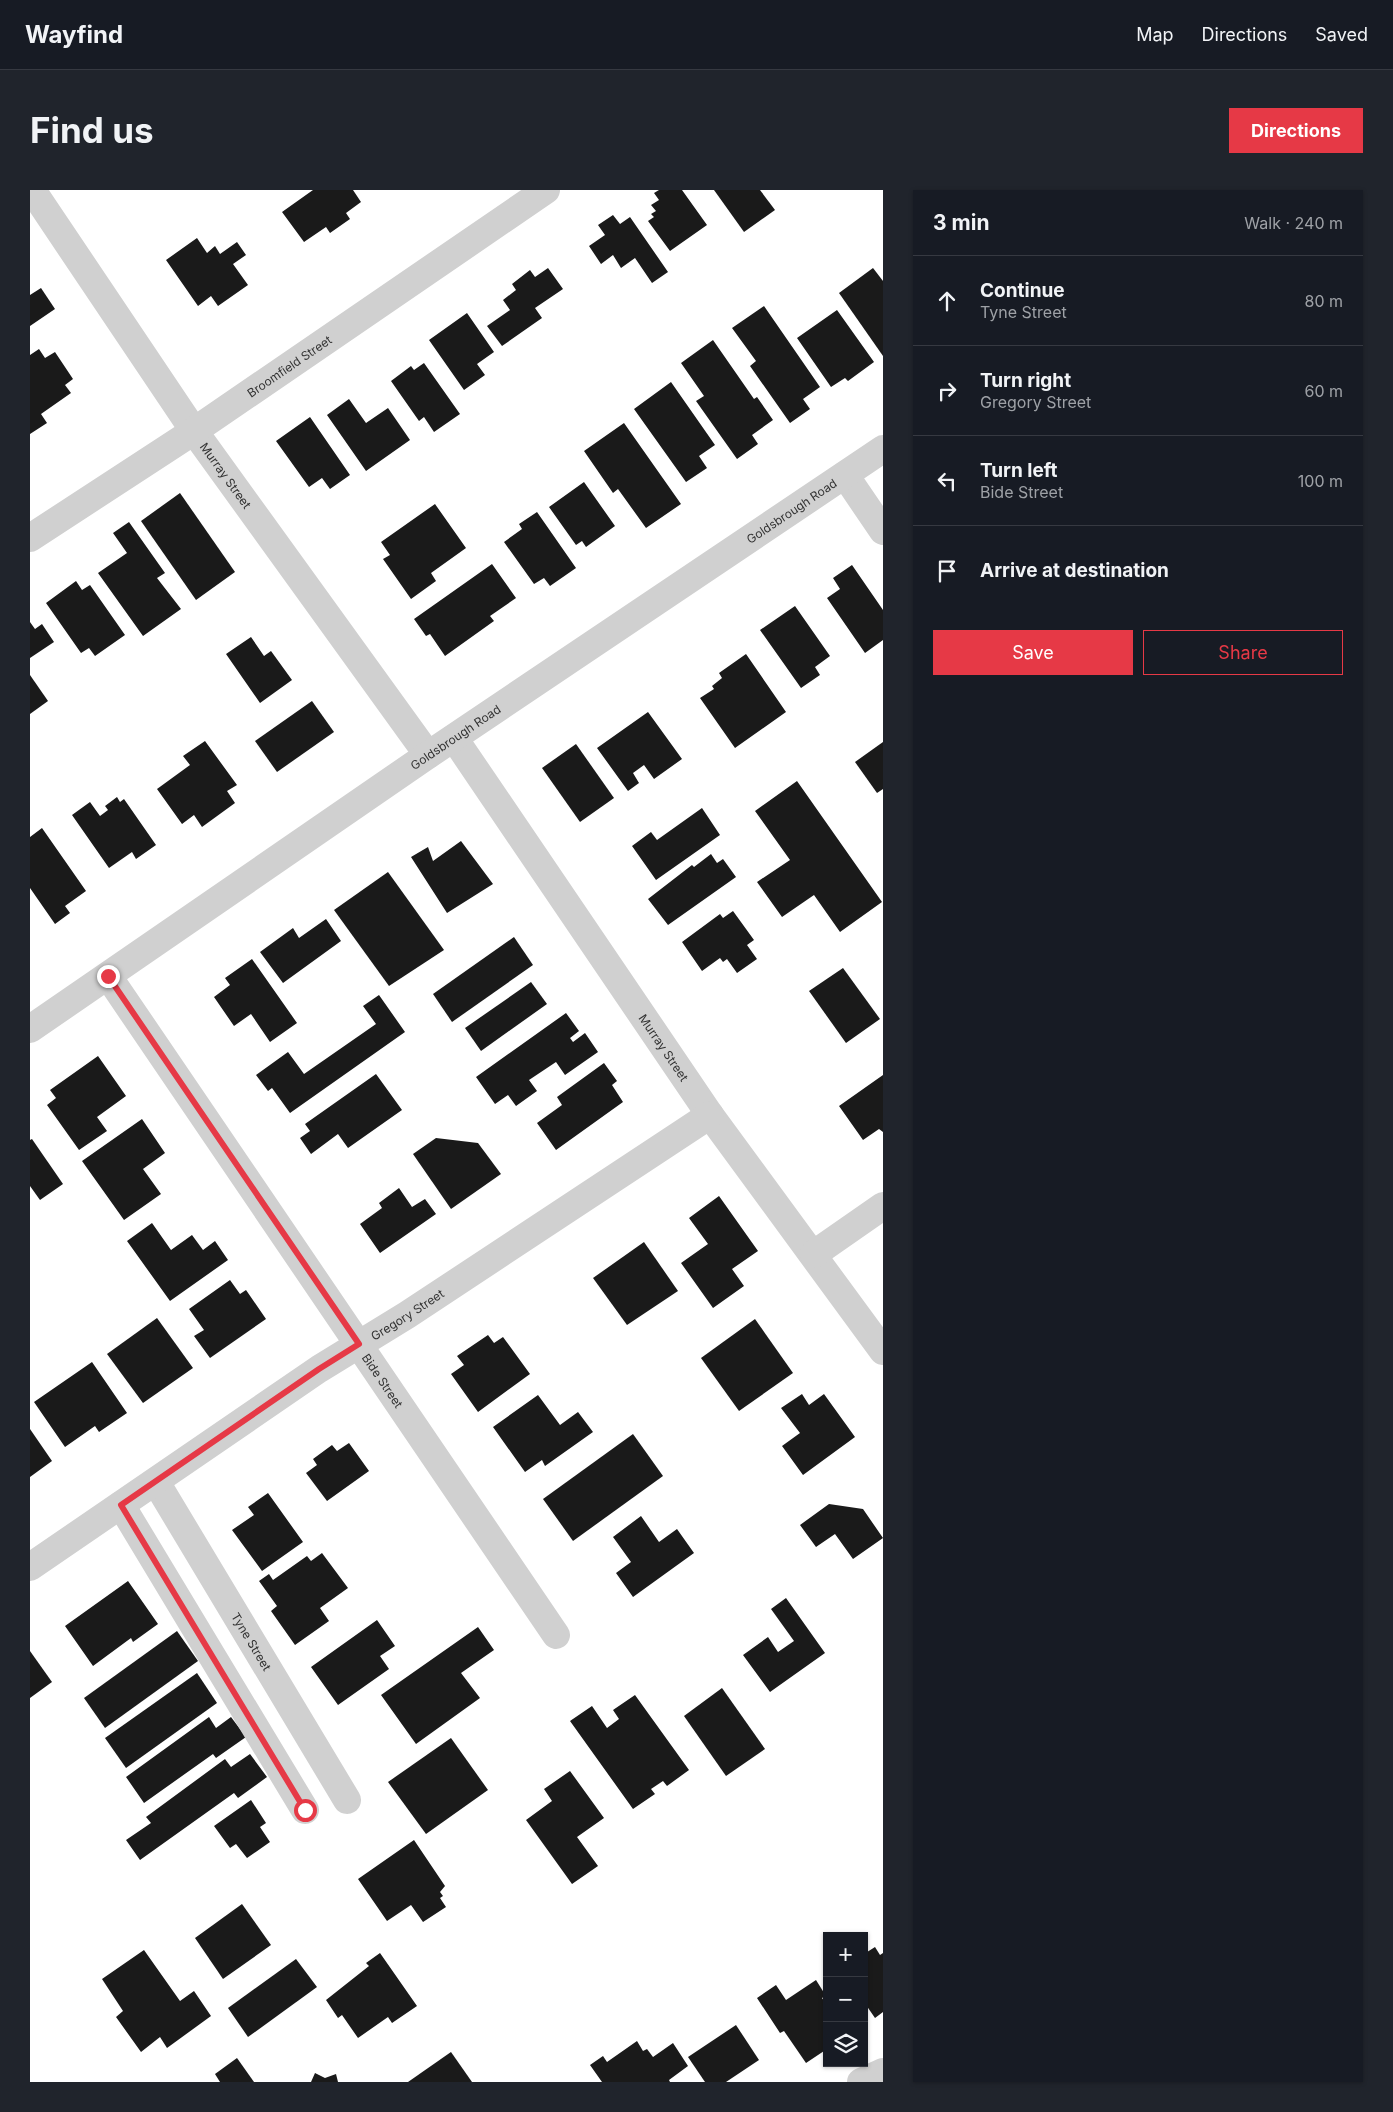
<!DOCTYPE html>
<html lang="en">
<head>
<meta charset="utf-8">
<style>
  :root { --surface:#171b24; --page:#20242c; --text:#f1f3f6; --muted:#9ea1a6; --line:#363941; --accent:#e63946 }
  body { margin:0; font-family:Inter,sans-serif; background:var(--page); color:var(--text) }
  .controls { position:absolute; right:15px; bottom:15px; display:grid; overflow:hidden; border-radius:0px; box-shadow:0 1px 4px #0004 }
  .controls button { width:45px; height:45px; display:grid; place-items:center; padding:0; border:0; border-bottom:1px solid var(--line); background:var(--surface); color:var(--text); font:25px sans-serif }
  .stop { position:absolute; width:15px; height:15px; margin:-11px; border:4px solid #e63946; border-radius:50%; background:#fff }
  .stop.end { background:#e63946; border-color:#fff; box-shadow:0 1px 5px #0008 }
  .list { margin:0; padding:0; list-style:none }
  h2 { display:flex; justify-content:space-between; align-items:center; height:65px; margin:0; padding:0 20px; font-size:21px }
  h2 small { font-size:16px; font-weight:400; color:var(--muted) }
  .list li { display:grid; grid-template-columns:32px 1fr auto; gap:15px; align-items:center; box-sizing:border-box; height:90px; padding:0 20px; border-top:1px solid var(--line) }
  .list b { display:block; font-size:19px; white-space:nowrap }
  .list p { margin:0; font-size:16px; white-space:nowrap; color:var(--muted) }
  .list em { font-size:16px; font-style:normal; color:var(--muted) }
  .actions { display:flex; gap:10px; padding:15px 20px }
  .actions a { flex:1; padding:11px 0; border:1px solid var(--accent); border-radius:0px; text-align:center; font-size:18px; color:var(--accent) }
  .actions .main { background:var(--accent); color:#fff }
  .icon { flex:none; width:28px; height:28px; fill:none; stroke:currentColor; stroke-width:2; stroke-linecap:round; stroke-linejoin:round }
  .map { position:relative; flex:none; width:853px; height:1892px; overflow:hidden; border-radius:0px }
  header { display:flex; align-items:center; gap:30px; box-sizing:border-box; height:70px; padding:0 25px; background:var(--surface); border-bottom:1px solid var(--line) }
  header strong { font-size:24px }
  nav { display:flex; gap:28px; margin-inline-start:auto; font-size:18px }
  .intro { display:flex; align-items:center; justify-content:space-between; box-sizing:border-box; height:120px; padding:0 30px }
  h1 { margin:0; font-size:35px }
  .button { padding:12px 22px; border-radius:0px; background:var(--accent); color:#fff; font-size:18px; font-weight:700 }
  main { display:flex; gap:30px; padding:0 30px }
  aside { flex:1; background:var(--surface); border-radius:0px; box-shadow:0 1px 4px #0004 }
  .map>svg:first-child { display:block }
  .building { fill:#1a1a1a }
  .lines { fill:none; stroke-linecap:round; stroke-linejoin:round }
  .minor { stroke:#d0d0d0; stroke-width:28 }
  .route { stroke:#e63946; stroke-width:6 }
  .labels { text-anchor:middle; dominant-baseline:central; stroke-width:5; stroke-linejoin:round; paint-order:stroke }
  .street-label { font-size:12px; fill:#333; stroke:#fff }
</style>
</head>
<body>
<header>
<strong>Wayfind</strong>
<nav><a>Map</a><a>Directions</a><a>Saved</a></nav>
</header>
<div class="intro"><h1>Find us</h1><a class="button">Directions</a></div>
<main>
<div class="map">
<svg width="853" height="1892" viewBox="0 0 853 1892">
  <rect width="100%" height="100%" fill="#fff"/>
  <!-- building -->
  <g class="building">
    <polygon points="283,0 323,0 331,12 316,23 320,29 300,43 296,37 274,52 252,22"/>
    <polygon points="629,0 652,0 677,35 640,61 618,31 624,27 621,24 626,21 621,15 629,10 624,3"/>
    <polygon points="684,0 730,0 745,20 714,42"/>
    <polygon points="583,25 590,34 600,27 638,82 622,93 605,68 591,78 583,65 571,74 559,56 575,45 568,35"/>
    <polygon points="167,48 177,63 185,56 190,64 207,52 216,65 203,74 218,95 188,116 181,106 168,116 136,70"/>
    <polygon points="518,78 533,99 505,118 512,128 472,156 457,136 480,120 473,110 486,100 482,94 500,80 505,87"/>
    <polygon points="843,78 853,91 853,166 809,103"/>
    <polygon points="11,98 25,119 0,136 0,105"/>
    <polygon points="734,116 790,197 773,209 780,219 760,233 720,176 726,171 702,138"/>
    <polygon points="807,120 844,172 818,191 815,188 801,197 767,148"/>
    <polygon points="437,123 464,162 447,174 455,185 434,200 399,150"/>
    <polygon points="683,150 724,209 727,207 743,230 722,245 728,254 707,269 666,211 674,206 651,173"/>
    <polygon points="9,159 15,168 25,162 43,189 35,195 41,203 11,224 17,233 0,244 0,165"/>
    <polygon points="394,173 430,224 404,242 394,227 389,231 361,191 381,176 384,180"/>
    <polygon points="641,192 685,255 669,266 677,278 656,292 604,219"/>
    <polygon points="319,209 336,233 358,218 380,250 336,281 297,225"/>
    <polygon points="280,227 320,285 300,299 292,288 279,297 246,251"/>
    <polygon points="594,233 651,314 616,338 588,299 583,303 554,261"/>
    <polygon points="554,292 585,336 556,357 552,351 546,355 519,317"/>
    <polygon points="150,303 205,382 166,410 111,331"/>
    <polygon points="405,314 436,358 401,383 406,391 381,409 353,369 360,365 351,352"/>
    <polygon points="507,322 546,378 520,396 514,388 504,394 474,352 492,339 489,334"/>
    <polygon points="99,332 135,383 127,388 151,419 113,446 68,383 97,363 83,343"/>
    <polygon points="462,374 486,408 460,426 464,431 415,466 400,444 396,446 384,429"/>
    <polygon points="822,375 853,420 853,450 835,463 797,408 810,399 803,388"/>
    <polygon points="46,391 52,400 60,395 95,445 65,466 59,458 51,463 16,413"/>
    <polygon points="765,416 800,466 785,477 790,485 771,498 730,440"/>
    <polygon points="0,432 5,439 12,434 24,452 0,468"/>
    <polygon points="221,447 234,466 241,461 262,490 230,513 196,464"/>
    <polygon points="716,464 756,522 705,558 670,508 684,499 682,496 692,488 689,483"/>
    <polygon points="0,485 18,511 0,524"/>
    <polygon points="282,511 304,542 247,582 225,551"/>
    <polygon points="618,522 652,569 624,589 614,575 603,583 609,593 598,601 567,558"/>
    <polygon points="175,551 207,595 197,601 205,613 172,637 164,625 152,634 127,599 160,575 153,566"/>
    <polygon points="853,552 853,599 847,603 825,572"/>
    <polygon points="546,554 584,608 550,632 512,578"/>
    <polygon points="767,591 852,712 810,742 784,705 752,727 727,692 760,670 725,621"/>
    <polygon points="87,607 90,612 94,609 126,655 106,669 102,662 79,678 42,625 60,612 70,626 78,620 75,616"/>
    <polygon points="672,618 690,645 626,690 602,656 621,642 627,650"/>
    <polygon points="12,638 56,701 35,716 40,723 25,734 0,698 0,647"/>
    <polygon points="431,651 463,694 417,723 381,667 398,657 403,671"/>
    <polygon points="681,664 687,673 693,669 706,687 638,735 618,709 662,675 664,677"/>
    <polygon points="358,682 414,760 359,796 304,720"/>
    <polygon points="703,721 724,750 717,755 727,769 707,783 697,769 693,772 690,768 672,781 652,752 690,724 693,728"/>
    <polygon points="296,729 311,751 253,793 230,762 263,738 269,748"/>
    <polygon points="484,747 503,775 422,832 403,804"/>
    <polygon points="222,769 267,833 240,852 221,824 204,836 184,807 200,795 195,788"/>
    <polygon points="813,778 850,829 816,853 779,801"/>
    <polygon points="501,792 517,814 451,861 435,838"/>
    <polygon points="349,805 375,842 260,923 242,898 238,901 226,885 258,862 274,884 346,834 333,816"/>
    <polygon points="536,823 549,841 540,848 543,852 555,843 568,862 535,885 526,872 499,890 507,901 486,916 478,905 465,914 446,887"/>
    <polygon points="68,866 96,906 67,927 77,941 49,960 17,915 26,908 20,900"/>
    <polygon points="574,873 587,891 582,895 593,912 526,960 507,933 532,915 527,907"/>
    <polygon points="346,884 372,920 318,958 308,944 281,964 270,948 280,941 275,934"/>
    <polygon points="853,885 853,942 849,939 833,950 809,916"/>
    <polygon points="112,929 135,963 113,979 131,1004 94,1030 52,971"/>
    <polygon points="406,948 448,953 471,984 421,1019 383,964"/>
    <polygon points="2,949 33,994 10,1010 0,996 0,950"/>
    <polygon points="369,998 382,1017 395,1009 406,1024 350,1063 330,1034 352,1018 349,1013"/>
    <polygon points="689,1006 728,1061 702,1079 714,1096 683,1118 651,1073 678,1054 659,1028"/>
    <polygon points="122,1033 141,1060 162,1045 173,1060 185,1051 198,1070 140,1111 97,1051"/>
    <polygon points="614,1052 648,1101 597,1135 563,1088"/>
    <polygon points="200,1090 210,1104 216,1100 236,1129 180,1168 164,1146 174,1140 159,1119"/>
    <polygon points="127,1128 163,1178 113,1213 77,1164"/>
    <polygon points="725,1129 763,1183 709,1221 671,1168"/>
    <polygon points="458,1145 464,1153 473,1147 500,1184 448,1222 421,1184 434,1175 427,1166"/>
    <polygon points="62,1172 97,1223 69,1242 65,1236 35,1257 4,1212"/>
    <polygon points="772,1204 779,1215 794,1204 825,1247 773,1285 752,1256 770,1243 751,1218"/>
    <polygon points="508,1205 530,1235 548,1222 563,1242 515,1276 512,1270 495,1282 463,1237"/>
    <polygon points="0,1239 22,1271 0,1287"/>
    <polygon points="603,1244 633,1286 543,1351 513,1309"/>
    <polygon points="319,1253 339,1281 297,1311 276,1283 287,1275 283,1269 302,1255 307,1261"/>
    <polygon points="238,1303 273,1352 232,1381 202,1340 224,1325 218,1317"/>
    <polygon points="799,1314 833,1319 853,1348 823,1369 805,1344 786,1357 770,1335"/>
    <polygon points="611,1326 629,1352 647,1339 664,1363 603,1407 586,1383 601,1372 583,1347"/>
    <polygon points="292,1363 318,1398 290,1418 299,1431 265,1455 241,1421 247,1416 229,1391 239,1384 243,1390 277,1366 281,1371"/>
    <polygon points="98,1391 128,1434 103,1452 101,1448 63,1476 35,1436"/>
    <polygon points="756,1408 795,1463 740,1502 713,1465 738,1447 748,1462 764,1451 741,1419"/>
    <polygon points="347,1430 365,1456 350,1466 359,1479 308,1515 281,1477"/>
    <polygon points="448,1437 464,1460 431,1483 450,1508 386,1554 351,1505"/>
    <polygon points="147,1441 168,1471 75,1538 54,1508"/>
    <polygon points="0,1461 22,1492 0,1508"/>
    <polygon points="167,1483 187,1513 96,1578 75,1548"/>
    <polygon points="692,1498 735,1559 696,1586 654,1526"/>
    <polygon points="605,1505 659,1580 637,1596 633,1591 621,1599 625,1604 603,1619 540,1531 562,1516 577,1538 589,1529 583,1520"/>
    <polygon points="179,1527 186,1538 201,1527 216,1547 186,1568 183,1564 114,1613 96,1587"/>
    <polygon points="421,1548 458,1600 396,1644 358,1592"/>
    <polygon points="220,1564 237,1587 208,1608 204,1603 110,1670 96,1650 121,1633 116,1627 195,1569 201,1577"/>
    <polygon points="540,1581 574,1628 547,1647 568,1676 542,1694 496,1630 522,1611 514,1599"/>
    <polygon points="221,1610 236,1633 230,1637 240,1652 217,1668 206,1654 200,1658 184,1636"/>
    <polygon points="384,1650 415,1696 410,1702 413,1706 410,1708 416,1717 393,1732 381,1715 357,1731 328,1689"/>
    <polygon points="212,1714 241,1755 193,1789 165,1748"/>
    <polygon points="845,1757 850,1765 853,1763 853,1822 845,1828 834,1812 834,1764"/>
    <polygon points="114,1760 150,1811 164,1801 181,1826 137,1858 130,1847 111,1862 86,1827 93,1821 72,1789"/>
    <polygon points="350,1763 387,1816 362,1833 358,1827 328,1848 312,1825 308,1828 296,1810 339,1776 336,1773"/>
    <polygon points="266,1769 287,1797 218,1847 198,1818"/>
    <polygon points="786,1790 796,1806 792,1808 797,1815 797,1859 776,1873 754,1841 750,1843 727,1808 746,1795 756,1810"/>
    <polygon points="706,1835 729,1870 696,1892 675,1892 658,1867"/>
    <polygon points="607,1851 613,1861 617,1859 623,1867 643,1853 658,1876 639,1890 640,1892 572,1892 560,1875 573,1866 577,1872"/>
    <polygon points="421,1862 442,1892 378,1892"/>
    <polygon points="207,1868 224,1892 190,1892 185,1884"/>
    <polygon points="285,1883 295,1888 306,1884 308,1892 281,1892"/>
  </g>
  <g class="lines">
    <!-- minor -->
    <g class="minor">
      <path id="s1" d="M2,0L164,241L398,565"/>
      <polyline points="815,285 853,341"/>
      <path id="s2" d="M0,348L164,241L516,0"/>
      <path id="s3" d="M424,548L680,925L853,1161"/>
      <path id="s4" d="M78,786L526,1445"/>
      <path id="s5" d="M0,839L398,565L853,259"/>
      <polyline points="784,1064 853,1016"/>
      <path id="s6" d="M126,1292L317,1610"/>
      <polyline points="91,1315 275,1620"/>
      <path id="s7" d="M0,1377L289,1179L377,1125L680,925"/>
      <polyline points="831,1892 853,1882"/>
    </g>
  </g>
  <g class="lines">
    <!-- route -->
    <polyline class="route" points="78,786 329,1154 289,1179 91,1315 275,1620"/>
  </g>
  <g class="labels">
    <!-- street labels -->
    <g class="street-label">
      <text stroke="none"><textPath href="#s2" startOffset="311">Broomfield Street</textPath></text>
      <text stroke="none"><textPath href="#s1" startOffset="345">Murray Street</textPath></text>
      <text stroke="none"><textPath href="#s5" startOffset="921">Goldsbrough Road</textPath></text>
      <text stroke="none"><textPath href="#s5" startOffset="516">Goldsbrough Road</textPath></text>
      <text stroke="none"><textPath href="#s3" startOffset="374">Murray Street</textPath></text>
      <text stroke="none"><textPath href="#s7" startOffset="454">Gregory Street</textPath></text>
      <text stroke="none"><textPath href="#s4" startOffset="489">Bide Street</textPath></text>
      <text stroke="none"><textPath href="#s6" startOffset="186">Tyne Street</textPath></text>
    </g>
  </g>
</svg>
<div class="controls">
<button>+</button>
<button>−</button>
<button><svg class="icon" aria-label="layers" viewBox="0 0 24 24"><path d="M12 4l9 5-9 5-9-5zM3 14l9 5 9-5"/></svg></button>
</div>
<div class="stop" style="left:275px;top:1620px"></div>
<div class="stop end" style="left:78px;top:786px"></div>
</div>
<aside>
<h2>3 min<small>Walk · 240 m</small></h2>
<ul class="list">
<li><svg class="icon" aria-label="ahead" viewBox="0 0 24 24"><path d="M12 20V5M6 11l6-6 6 6"/></svg><div><b>Continue</b><p>Tyne Street</p></div><em>80 m</em></li>
<li><svg class="icon" aria-label="right" viewBox="0 0 24 24"><path d="M7 20v-9h11M14 6l5 5-5 5"/></svg><div><b>Turn right</b><p>Gregory Street</p></div><em>60 m</em></li>
<li><svg class="icon" aria-label="left" viewBox="0 0 24 24"><path d="M17 20v-9H6M10 6l-5 5 5 5"/></svg><div><b>Turn left</b><p>Bide Street</p></div><em>100 m</em></li>
<li><svg class="icon" aria-label="arrive" viewBox="0 0 24 24"><path d="M6 21V4h12l-3 4 3 4H6"/></svg><div><b>Arrive at destination</b></div></li>
</ul>
<div class="actions"><a class="main">Save</a><a>Share</a></div>
</aside>
</main>
</body>
</html>
